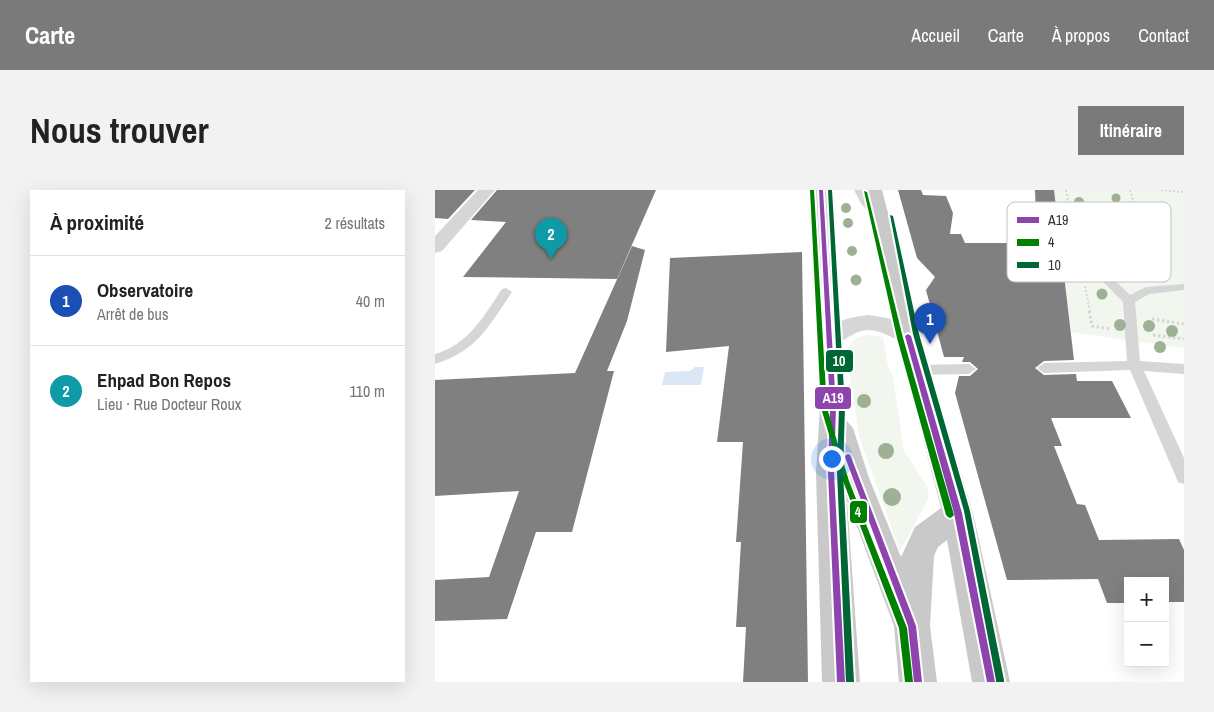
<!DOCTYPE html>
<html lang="fr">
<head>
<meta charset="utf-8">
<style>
  :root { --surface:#fff; --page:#f2f2f2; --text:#222; --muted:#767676; --line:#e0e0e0; --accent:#7a7a7a }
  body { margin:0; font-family:"Archivo Narrow",sans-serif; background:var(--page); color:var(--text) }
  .controls { position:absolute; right:15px; bottom:15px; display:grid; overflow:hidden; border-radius:0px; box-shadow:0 5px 20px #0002 }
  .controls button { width:45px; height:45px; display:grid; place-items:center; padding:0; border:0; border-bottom:1px solid var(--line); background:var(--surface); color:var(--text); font:25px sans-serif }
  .you { position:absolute; left:396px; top:268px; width:18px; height:18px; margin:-12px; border:4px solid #fff; border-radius:50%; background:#1a73e8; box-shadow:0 0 0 8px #1a73e833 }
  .badge { display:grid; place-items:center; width:32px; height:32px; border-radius:50%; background:var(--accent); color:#fff; font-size:16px; font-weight:700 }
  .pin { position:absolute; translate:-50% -41px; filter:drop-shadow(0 1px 2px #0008) }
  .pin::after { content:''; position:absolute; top:26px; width:18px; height:15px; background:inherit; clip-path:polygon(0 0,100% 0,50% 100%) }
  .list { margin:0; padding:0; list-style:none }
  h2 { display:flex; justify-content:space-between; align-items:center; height:65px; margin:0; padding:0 20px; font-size:21px }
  h2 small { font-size:16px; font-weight:400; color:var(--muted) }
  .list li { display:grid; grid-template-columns:32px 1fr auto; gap:15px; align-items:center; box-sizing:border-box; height:90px; padding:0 20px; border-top:1px solid var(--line) }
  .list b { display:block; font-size:19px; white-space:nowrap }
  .list p { margin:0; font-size:16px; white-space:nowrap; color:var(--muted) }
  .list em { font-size:16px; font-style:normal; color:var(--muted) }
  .map { position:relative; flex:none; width:749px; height:492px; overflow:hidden; border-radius:0px }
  header { display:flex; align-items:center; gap:30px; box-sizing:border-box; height:70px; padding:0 25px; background:var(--accent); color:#fff }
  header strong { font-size:24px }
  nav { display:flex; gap:28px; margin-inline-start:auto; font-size:18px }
  .intro { display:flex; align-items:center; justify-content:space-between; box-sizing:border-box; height:120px; padding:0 30px }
  h1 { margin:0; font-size:35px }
  .button { padding:12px 22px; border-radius:0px; background:var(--accent); color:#fff; font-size:18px; font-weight:700 }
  main { display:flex; gap:30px; padding:0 30px }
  aside { flex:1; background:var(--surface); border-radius:0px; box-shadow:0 5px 20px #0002 }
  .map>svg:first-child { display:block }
  .green { fill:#f1f6ee }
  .water { fill:#dbe7f4 }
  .building { fill:#808080 }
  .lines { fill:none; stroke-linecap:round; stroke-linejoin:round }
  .path-far1 { stroke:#d6d6d6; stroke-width:2; stroke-dasharray:2 2; stroke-linecap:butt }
  .path { stroke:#d6d6d6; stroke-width:3; stroke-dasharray:2.5 2.5; stroke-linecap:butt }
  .service { fill:#d6d6d6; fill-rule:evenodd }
  .minor { fill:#d6d6d6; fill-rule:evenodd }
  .primary { fill:#c9c9c9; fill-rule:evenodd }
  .bus-1-casing { stroke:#fff; stroke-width:4 }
  .bus-2-casing { stroke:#fff; stroke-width:4 }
  .bus-3-casing { stroke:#fff; stroke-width:4 }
  .bus-1 { fill:#8e44ad; fill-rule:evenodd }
  .bus-2 { fill:#008000; fill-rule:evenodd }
  .bus-3 { fill:#016635; fill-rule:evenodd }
  .tree { fill:#9eb194 }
  .key { fill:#fff; stroke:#c2c2c2; stroke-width:1 }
  .key-label { font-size:14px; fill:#323232 }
  .line-badge { stroke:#fff; stroke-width:2 }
  .badge-label { font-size:14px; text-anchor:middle; font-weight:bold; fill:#fff }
</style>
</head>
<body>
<header>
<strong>Carte</strong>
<nav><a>Accueil</a><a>Carte</a><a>À propos</a><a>Contact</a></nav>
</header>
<div class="intro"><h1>Nous trouver</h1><a class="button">Itinéraire</a></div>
<main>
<aside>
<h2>À proximité<small>2 résultats</small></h2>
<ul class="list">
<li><span class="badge" style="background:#1a4fb4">1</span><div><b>Observatoire</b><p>Arrêt de bus</p></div><em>40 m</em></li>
<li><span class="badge" style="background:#0f9aa8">2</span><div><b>Ehpad Bon Repos</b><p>Lieu · Rue Docteur Roux</p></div><em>110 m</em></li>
</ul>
</aside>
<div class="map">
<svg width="749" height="492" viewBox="0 0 749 492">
  <rect width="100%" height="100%" fill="#fff"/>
  <!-- green -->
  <g class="green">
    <polygon points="599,0 749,0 749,158 636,142 623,35 601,32"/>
    <path d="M432,145L448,147L452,172L458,188L469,261L493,298V309L465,361L424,246L412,164C414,152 419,147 432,145Z"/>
  </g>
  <!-- water -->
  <polygon class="water" points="260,177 269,177 266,195 227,195 230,182 255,181"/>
  <!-- building -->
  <g class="building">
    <polygon points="0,0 40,0 13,29 0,28"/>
    <polygon points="62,0 221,0 182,89 28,87 71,32 36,30"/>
    <polygon points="463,0 486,0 488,5 511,6 518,23 515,44 526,44 530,53 584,53 579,44 602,43 600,0 619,0 639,170 609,171 600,178 609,185 641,184 642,191 677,191 696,228 616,228 627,256 619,256 642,314 650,315 664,350 744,349 749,360 749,412 730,412 730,391 693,391 693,413 672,413 663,389 572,390 520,203 524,186 535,186 543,179 535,172 527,172 529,167 509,167 491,100 500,87 482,68"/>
    <polygon points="197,56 210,60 192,131 172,181 179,181 137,342 101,342 72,429 0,431 0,390 54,387 84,301 0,306 0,190 140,183"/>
    <polygon points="367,62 373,492 308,492 311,437 301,437 306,352 301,352 308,252 282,252 294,156 231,162 235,68"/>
  </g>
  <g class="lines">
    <!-- path-far1 -->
    <g class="path-far1">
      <polyline points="631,0 637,31"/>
      <polyline points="695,0 705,31"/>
      <polyline points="726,0 749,2"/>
      <polyline points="650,96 655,122"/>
    </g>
    <!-- path -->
    <g class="path">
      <polyline points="654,121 657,136 675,139"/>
      <polyline points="717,129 749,134"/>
      <polyline points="718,145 749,149"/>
    </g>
    <!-- service -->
    <g class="service">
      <polygon points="419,0 429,0 434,12 450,26 450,30 444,30 427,15"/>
      <polygon points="641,45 646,48 656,67 695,105 711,97 749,94 749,100 714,104 700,112 705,171 749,174 749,184 709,181 749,268 749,294 743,292 741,287 695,180 609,183 602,178 609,173 692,171 688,112 647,70 636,48"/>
      <path d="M71,98L77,102C54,136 42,161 0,174V164C33,155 49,126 67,99Z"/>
      <polygon points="534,174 541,179 534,184 483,185 476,180 483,175"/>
    </g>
    <!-- minor -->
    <g class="minor">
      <polygon points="43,0 60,0 7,61 0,63 0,46"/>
      <path d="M433,125C449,127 475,131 485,146L481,151C464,156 451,140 433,140C414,141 404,160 386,155L382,149C393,132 415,127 433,125Z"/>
    </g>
    <!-- primary -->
    <polygon class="primary" points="378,0 394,0 411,230 418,238 434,288 466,367 480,337 506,318 461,146 431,0 447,0 485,146 538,323 575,492 537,492 512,350 503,357 499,366 495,436 502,492 464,492 459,436 412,310 425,492 387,492 381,282 385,217"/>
    <defs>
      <g id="bus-1">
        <polygon points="384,0 388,0 401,217 399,282 410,492 402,492 393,282 395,217"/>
        <polygon points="473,144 476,146 527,323 560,492 552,492 519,323 470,146"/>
        <polygon points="413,264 415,265 416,267 481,436 487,492 479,492 473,436 410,267 411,265"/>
      </g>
      <g id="bus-2">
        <polygon points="375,0 379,0 392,218 414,291 472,438 478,492 470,492 464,438 408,291 386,218"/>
        <polygon points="429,1 432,2 468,148 519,325 517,327 515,328 513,327 511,325 462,148"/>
      </g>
      <g id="bus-3">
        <polygon points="393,0 397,0 410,217 408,282 419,492 411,492 402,282 404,217"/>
        <polygon points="455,25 458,26 484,144 535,321 569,490 569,492 561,492 561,490 529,321 478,144"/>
      </g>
    </defs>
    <!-- bus-1 casing -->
    <use href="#bus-1" class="bus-1-casing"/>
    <!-- bus-2 casing -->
    <use href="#bus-2" class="bus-2-casing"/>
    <!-- bus-3 casing -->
    <use href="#bus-3" class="bus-3-casing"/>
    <!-- bus-1 -->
    <use href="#bus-1" class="bus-1"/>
    <!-- bus-2 -->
    <use href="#bus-2" class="bus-2"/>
    <!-- bus-3 -->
    <use href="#bus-3" class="bus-3"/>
  </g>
  <!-- trees -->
  <g class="tree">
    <circle cx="681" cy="8" r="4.5"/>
    <circle cx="644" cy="12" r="5"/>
    <circle cx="411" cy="18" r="5"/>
    <circle cx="413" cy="33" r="5"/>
    <circle cx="417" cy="61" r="5"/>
    <circle cx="421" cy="90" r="5.5"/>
    <circle cx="667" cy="104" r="5.5"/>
    <circle cx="685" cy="135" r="6"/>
    <circle cx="714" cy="136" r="6"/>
    <circle cx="737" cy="141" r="6"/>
    <circle cx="725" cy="157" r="6"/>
    <circle cx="429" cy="211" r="7"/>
    <circle cx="451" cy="261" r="8"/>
    <circle cx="457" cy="307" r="9"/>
  </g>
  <!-- legend -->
  <rect x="572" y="12" width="164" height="80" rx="8" class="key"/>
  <rect x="582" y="27" width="22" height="6" fill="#8e44ad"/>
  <rect x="582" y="49" width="22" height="7" fill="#008000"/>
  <rect x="582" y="72" width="22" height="6" fill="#016635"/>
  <g class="key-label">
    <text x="613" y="35">A19</text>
    <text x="613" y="57">4</text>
    <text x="613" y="80">10</text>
  </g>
  <g class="line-badge">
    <rect x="390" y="159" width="29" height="24" rx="5" fill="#016635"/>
    <rect x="379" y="196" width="38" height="24" rx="5" fill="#8e44ad"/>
    <rect x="414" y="310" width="19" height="24" rx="5" fill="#008000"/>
  </g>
  <g class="badge-label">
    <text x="404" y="176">10</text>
    <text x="398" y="213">A19</text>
    <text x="423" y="327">4</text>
  </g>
</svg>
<div class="controls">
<button>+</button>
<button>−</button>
</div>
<div class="you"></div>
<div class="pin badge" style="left:495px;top:154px;background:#1a4fb4">1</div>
<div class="pin badge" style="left:116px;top:69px;background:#0f9aa8">2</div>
</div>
</main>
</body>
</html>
